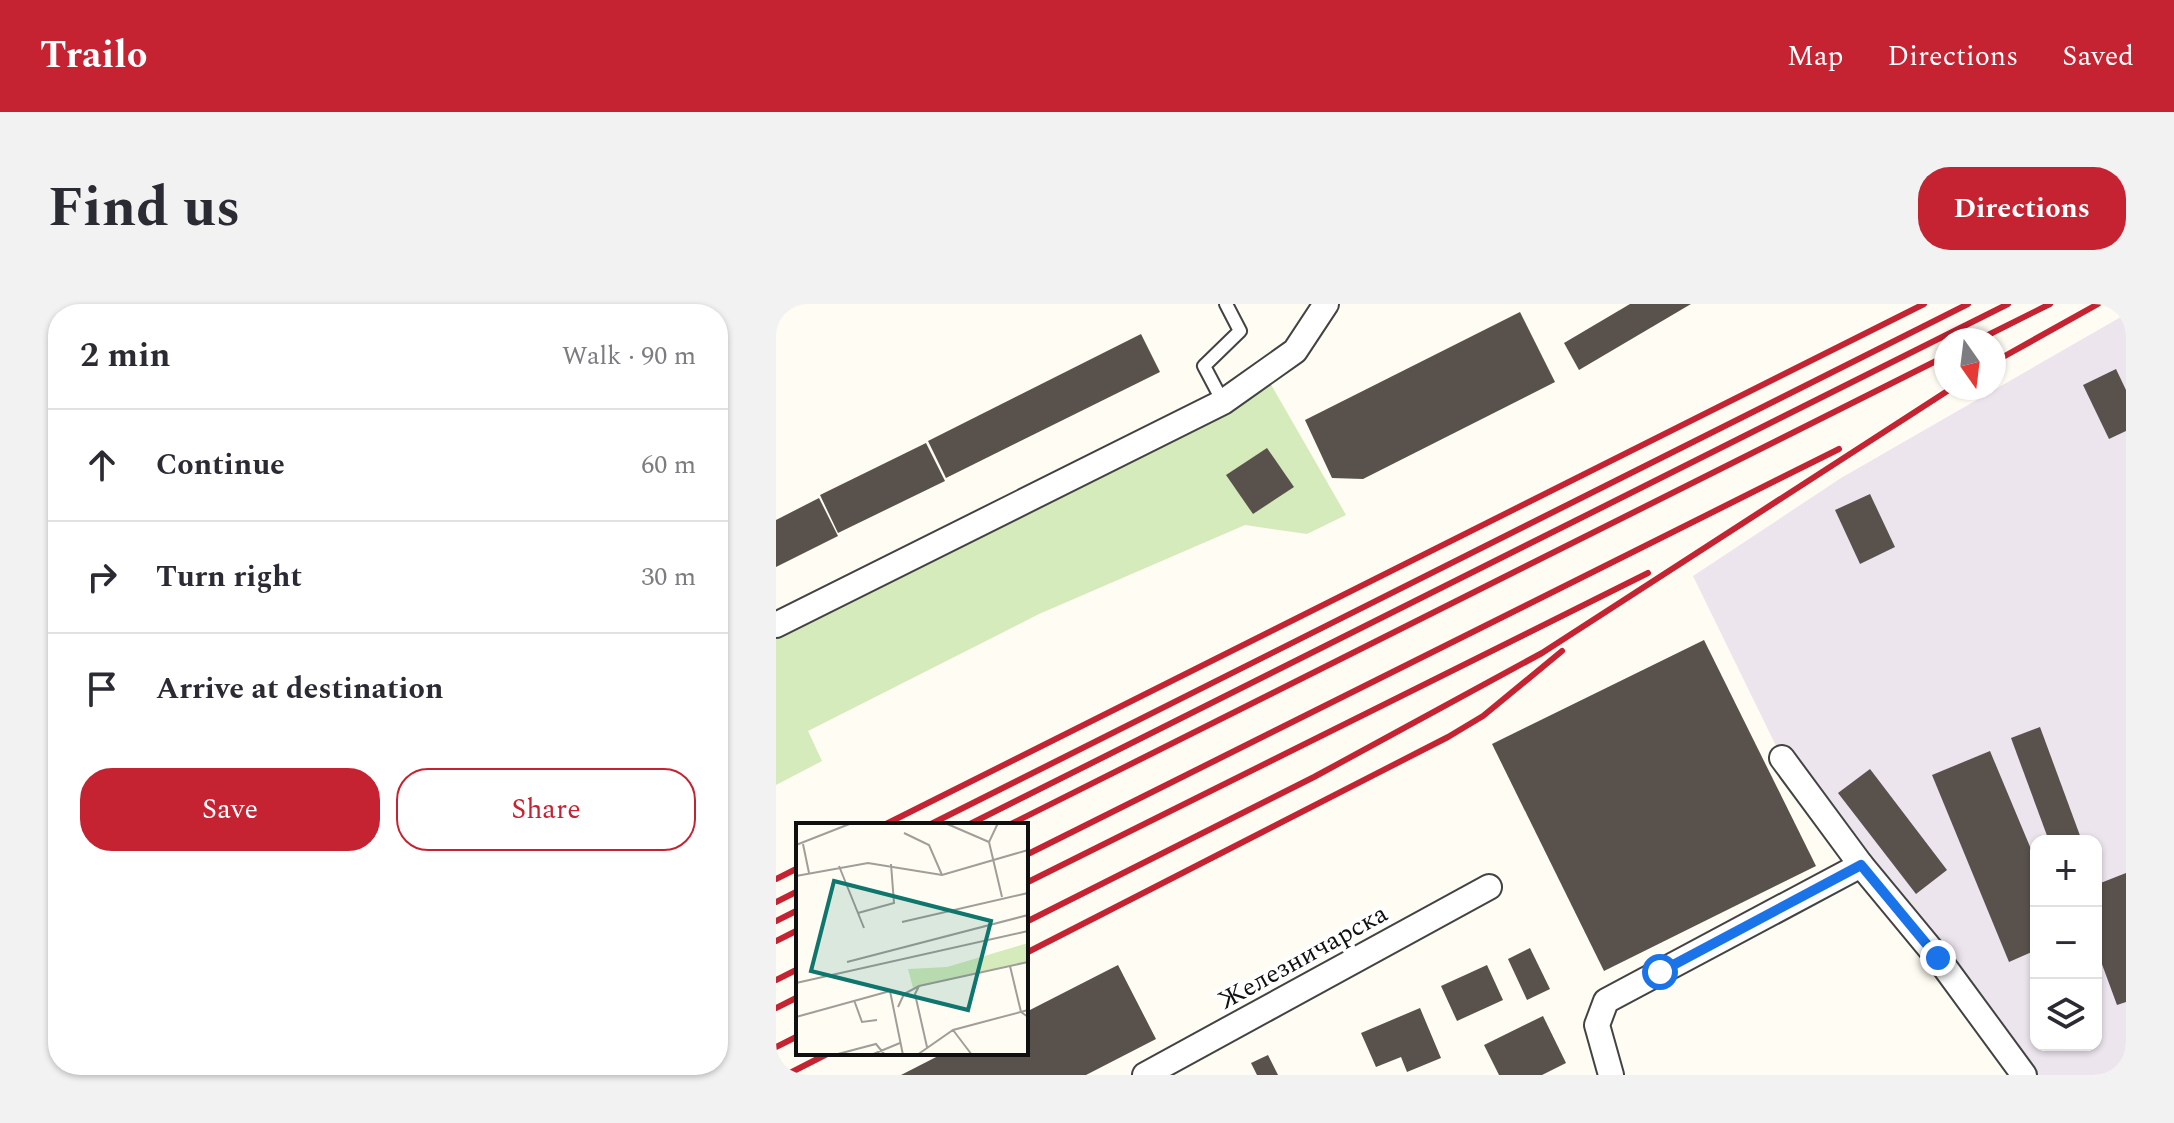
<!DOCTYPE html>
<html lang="en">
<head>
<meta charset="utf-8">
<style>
  :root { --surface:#fff; --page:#f2f2f3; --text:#2b2b33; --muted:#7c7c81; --line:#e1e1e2; --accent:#c52332 }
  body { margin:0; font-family:Spectral,serif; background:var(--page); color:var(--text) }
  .controls { position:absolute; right:24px; bottom:24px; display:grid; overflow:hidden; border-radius:16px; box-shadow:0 2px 6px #0004 }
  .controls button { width:72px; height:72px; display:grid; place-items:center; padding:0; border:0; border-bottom:2px solid var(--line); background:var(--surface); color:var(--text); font:40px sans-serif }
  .compass { position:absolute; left:1158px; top:24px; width:72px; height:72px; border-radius:50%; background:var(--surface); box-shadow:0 2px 6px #0004; rotate:166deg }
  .stop { position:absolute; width:24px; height:24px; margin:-18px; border:6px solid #1a73e8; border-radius:50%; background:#fff }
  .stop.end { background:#1a73e8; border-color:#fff; box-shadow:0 2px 8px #0008 }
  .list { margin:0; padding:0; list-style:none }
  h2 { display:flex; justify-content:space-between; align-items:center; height:104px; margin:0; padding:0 32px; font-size:34px }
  h2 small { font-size:26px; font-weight:400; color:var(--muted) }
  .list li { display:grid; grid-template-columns:52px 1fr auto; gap:24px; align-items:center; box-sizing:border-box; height:112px; padding:0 32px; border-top:2px solid var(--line) }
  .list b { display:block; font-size:30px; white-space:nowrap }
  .list em { font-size:26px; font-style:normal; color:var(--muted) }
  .actions { display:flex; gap:16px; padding:24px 32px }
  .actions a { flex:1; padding:18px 0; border:2px solid var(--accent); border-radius:32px; text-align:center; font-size:28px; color:var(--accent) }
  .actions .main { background:var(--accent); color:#fff }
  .icon { flex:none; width:44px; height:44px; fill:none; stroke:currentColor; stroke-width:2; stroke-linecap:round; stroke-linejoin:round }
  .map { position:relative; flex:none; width:1350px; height:771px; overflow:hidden; border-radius:32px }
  header { display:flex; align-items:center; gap:48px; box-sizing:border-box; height:112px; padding:0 40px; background:var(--accent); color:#fff }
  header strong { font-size:38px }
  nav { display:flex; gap:44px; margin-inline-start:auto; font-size:28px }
  .intro { display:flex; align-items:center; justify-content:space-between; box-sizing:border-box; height:192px; padding:0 48px }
  h1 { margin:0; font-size:56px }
  .button { padding:20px 36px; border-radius:32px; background:var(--accent); color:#fff; font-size:28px; font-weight:700 }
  main { display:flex; gap:48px; padding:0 48px }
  aside { flex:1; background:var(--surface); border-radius:32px; box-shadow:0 2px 6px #0004 }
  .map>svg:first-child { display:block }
  .industrial { fill:#ede5ee; fill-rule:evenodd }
  .green { fill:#d6ebbb }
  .building { fill:#59514c }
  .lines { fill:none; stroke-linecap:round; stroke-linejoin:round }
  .service-casing { stroke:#434343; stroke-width:16 }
  .minor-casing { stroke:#434343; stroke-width:28 }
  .service { stroke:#fff; stroke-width:12 }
  .minor { stroke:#fff; stroke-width:24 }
  .rail { stroke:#c52332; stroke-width:6 }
  .route { stroke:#1a73e8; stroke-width:10 }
  .labels { text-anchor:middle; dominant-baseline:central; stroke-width:8; stroke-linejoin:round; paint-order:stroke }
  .street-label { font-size:26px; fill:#101010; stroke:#fff }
  .inset-road { fill:none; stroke:#9f9e98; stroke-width:2 }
  .view { fill:#0f766e; fill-opacity:0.15; stroke:#0f766e; stroke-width:4 }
  .inset-edge { fill:none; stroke:#101010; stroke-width:4 }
</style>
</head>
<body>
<header>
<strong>Trailo</strong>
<nav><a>Map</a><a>Directions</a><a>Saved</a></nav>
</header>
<div class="intro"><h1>Find us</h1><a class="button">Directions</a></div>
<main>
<aside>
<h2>2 min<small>Walk · 90 m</small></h2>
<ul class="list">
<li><svg class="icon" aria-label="ahead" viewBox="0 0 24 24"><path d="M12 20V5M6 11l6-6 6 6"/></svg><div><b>Continue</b></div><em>60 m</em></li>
<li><svg class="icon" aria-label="right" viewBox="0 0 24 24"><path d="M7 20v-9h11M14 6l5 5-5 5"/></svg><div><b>Turn right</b></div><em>30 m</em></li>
<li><svg class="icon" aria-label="arrive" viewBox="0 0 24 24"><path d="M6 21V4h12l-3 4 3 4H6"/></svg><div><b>Arrive at destination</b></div></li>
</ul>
<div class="actions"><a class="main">Save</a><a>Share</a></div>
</aside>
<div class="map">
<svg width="1350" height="771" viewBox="0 0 1350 771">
  <rect width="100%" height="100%" fill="#fffcf3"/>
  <!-- industrial -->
  <path class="industrial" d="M1350,10V771H1248L1006,454L917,272L1065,174ZM1260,537H1320V741H1260Z"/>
  <!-- green -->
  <polygon class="green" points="489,70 570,211 531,230 469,221 263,310 32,427 46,457 0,481 0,321"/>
  <!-- building -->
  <g class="building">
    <polygon points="854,0 915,0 803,66 788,39"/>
    <polygon points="744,8 779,78 587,175 556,174 529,116"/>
    <polygon points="365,30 384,68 170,174 152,137"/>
    <polygon points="1340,65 1350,86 1350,127 1333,135 1307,81"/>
    <polygon points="150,139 169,177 62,229 44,191"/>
    <polygon points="491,144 518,183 477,210 450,171"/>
    <polygon points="1094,190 1119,243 1084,260 1059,206"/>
    <polygon points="43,194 62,232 0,263 0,216"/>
    <polygon points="928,336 1040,562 828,667 716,440"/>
    <polygon points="1264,423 1306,537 1273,537 1235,434"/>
    <polygon points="1214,447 1260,557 1260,646 1233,658 1156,471"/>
    <polygon points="1094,465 1171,566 1140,590 1062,489"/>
    <polygon points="1350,569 1350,698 1341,701 1320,644 1320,574 1322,580"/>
    <polygon points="754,644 774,685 751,696 732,655"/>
    <polygon points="342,661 380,735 310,771 125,771 168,749 250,749 250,708"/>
    <polygon points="711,661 727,696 681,717 665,682"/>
    <polygon points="644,704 665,754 631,768 625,753 600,763 585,729"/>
    <polygon points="767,712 790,759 766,771 723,771 708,741"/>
    <polygon points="492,751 502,771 481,771 475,759"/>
  </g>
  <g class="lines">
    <defs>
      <polyline id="service" points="447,98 428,62 464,27 450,0"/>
      <g id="minor">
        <polyline points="0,321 447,98 519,47 550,0"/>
        <polyline points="1006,454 1085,561 1162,654 1248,771"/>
        <polyline points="369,771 713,583"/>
        <polyline points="835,771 821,721 830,697 1085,561"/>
      </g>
    </defs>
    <!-- service casing -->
    <use href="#service" class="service-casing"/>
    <!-- minor casing -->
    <use href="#minor" class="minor-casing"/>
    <!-- service -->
    <use href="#service" class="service"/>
    <!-- minor -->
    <use href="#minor" class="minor"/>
    <!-- rail -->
    <g class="rail">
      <polyline points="1202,36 1274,0"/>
      <polyline points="1218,58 1322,0"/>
      <polyline points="108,521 1148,0"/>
      <polyline points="153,521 1192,0"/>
      <polyline points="192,521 1232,0"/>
      <polyline points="233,521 1170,52"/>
      <polyline points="250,551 1063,145"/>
      <polyline points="0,575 22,564"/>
      <polyline points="250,579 872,269"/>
      <polyline points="0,598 22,587"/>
      <polyline points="0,617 22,606"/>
      <polyline points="250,618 538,473 766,349 1176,84"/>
      <polyline points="0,637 22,626"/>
      <polyline points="250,649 672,433 707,412 786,347"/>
      <polyline points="0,676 22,665"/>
      <polyline points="0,704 22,693"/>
      <polyline points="0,743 22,732"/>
      <polyline points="10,771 53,749"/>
    </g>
  </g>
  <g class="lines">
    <!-- route -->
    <polyline class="route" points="884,668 1085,561 1162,654"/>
  </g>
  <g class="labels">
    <!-- street labels -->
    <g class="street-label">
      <text transform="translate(527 653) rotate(-29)">Железничарска</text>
    </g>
  </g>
  <!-- overview -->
  <g transform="translate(20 519)">
    <rect width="232" height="232" fill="#fffcf3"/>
    <path d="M232,120V139L117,165L112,146L151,144Z" fill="#d6ebbb"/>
    <path class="inset-road" d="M149,0L193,19M202,0L193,19L206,74M108,10L133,22L146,52M7,21L13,50M0,22L56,0M43,43L68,105M0,53L72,40L146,52L232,27M62,90L98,80L95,41M106,99L232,70M51,139L232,92M214,143L225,189L232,194M0,160L232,108M123,163L119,171L131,224M58,177L66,199L81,197M102,184L108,171L123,163L232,139M0,194L94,168L107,232M157,207L176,232M38,232L80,221L89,232M75,232L104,220M121,232L157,207L232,187"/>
    <path class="view" d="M38,58L195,98L172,187L15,148Z"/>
    <rect width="232" height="232" class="inset-edge"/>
  </g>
</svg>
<div class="controls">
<button>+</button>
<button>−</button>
<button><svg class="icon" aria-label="layers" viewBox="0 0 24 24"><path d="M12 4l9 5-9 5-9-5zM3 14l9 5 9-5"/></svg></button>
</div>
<svg class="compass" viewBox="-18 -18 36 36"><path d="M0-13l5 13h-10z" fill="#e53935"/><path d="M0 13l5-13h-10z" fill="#7c7c81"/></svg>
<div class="stop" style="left:884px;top:668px"></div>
<div class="stop end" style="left:1162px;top:654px"></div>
</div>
</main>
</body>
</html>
